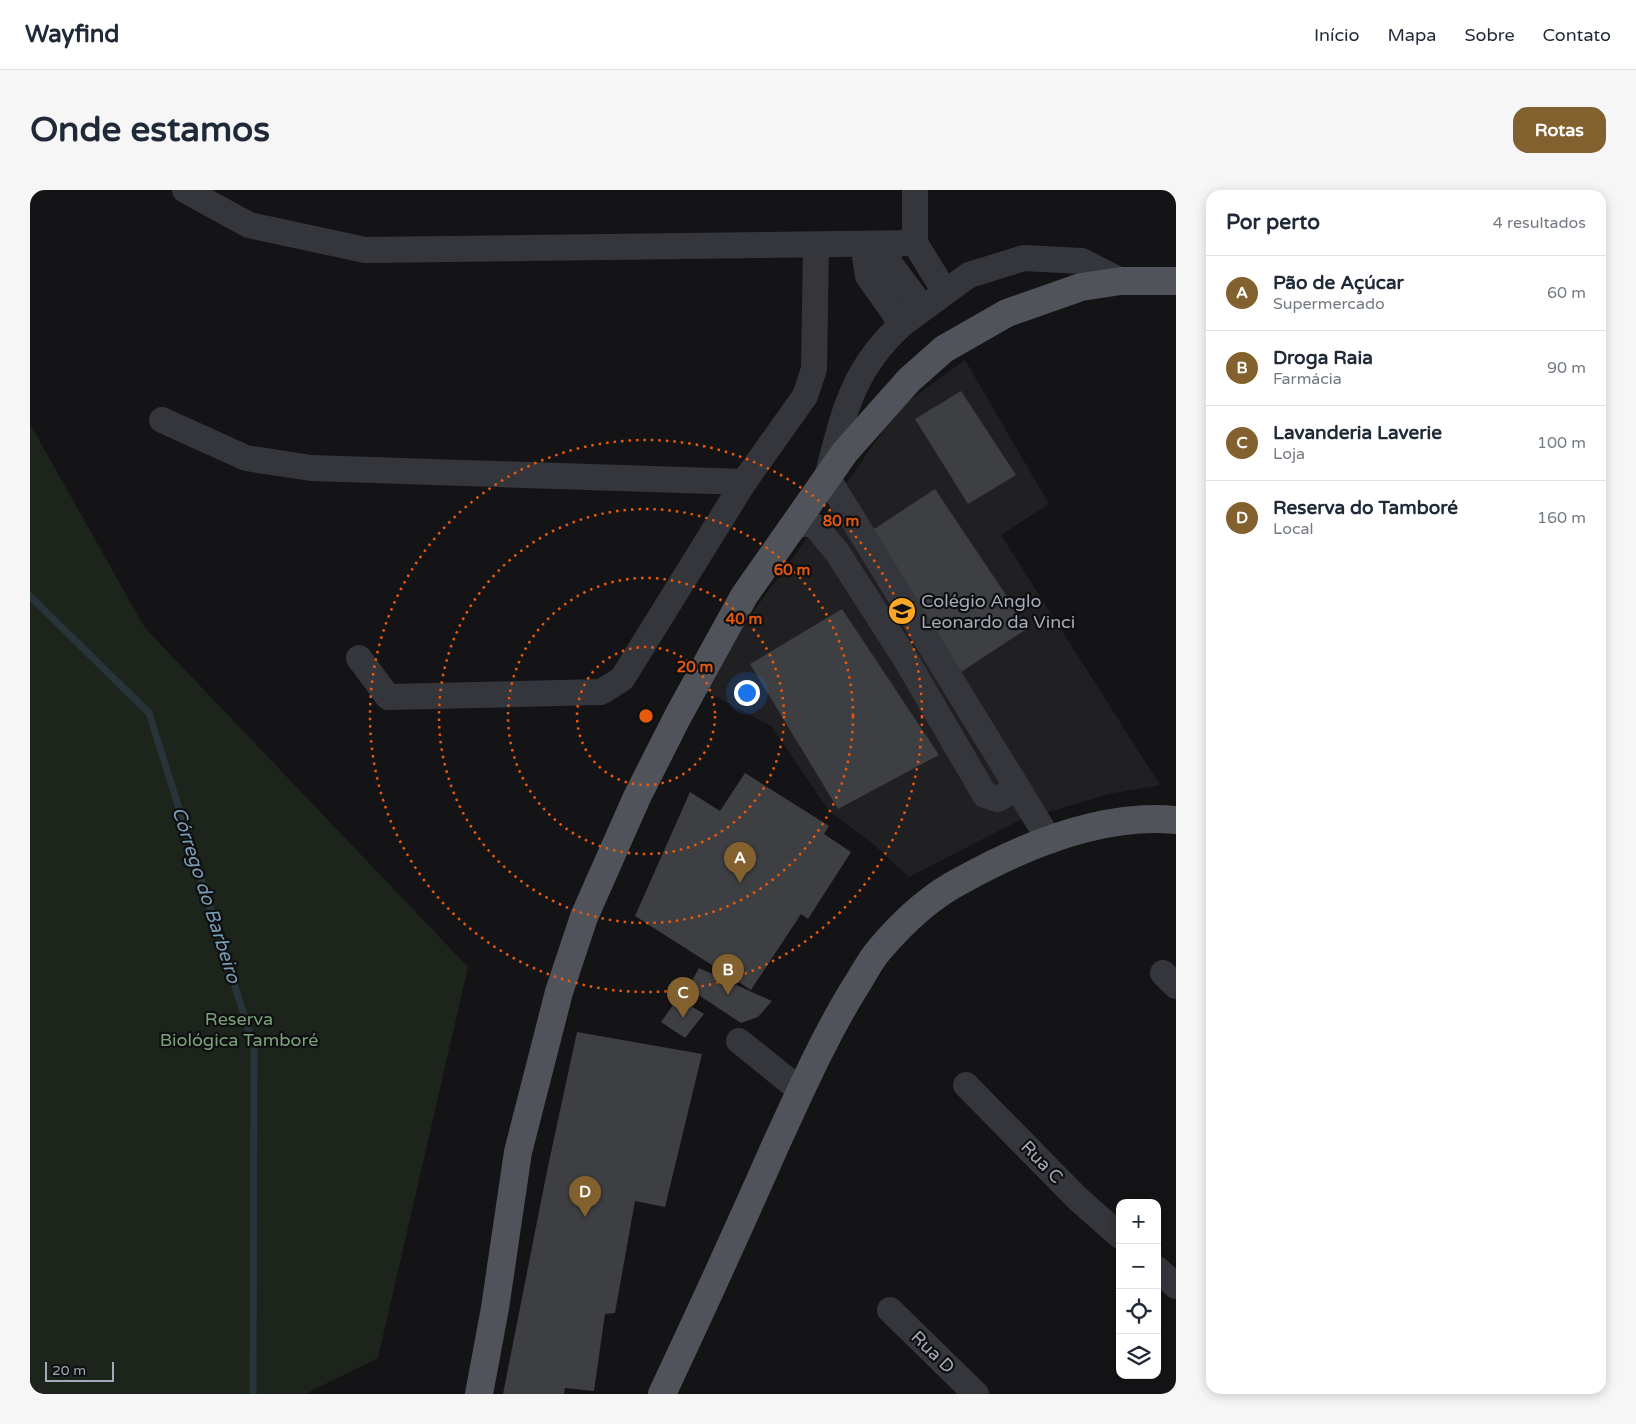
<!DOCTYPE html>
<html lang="pt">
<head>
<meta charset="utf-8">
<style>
  :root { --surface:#fff; --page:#f6f6f7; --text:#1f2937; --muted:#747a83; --line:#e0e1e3; --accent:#83612e }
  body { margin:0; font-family:"Varela Round",sans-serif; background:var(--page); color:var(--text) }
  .controls { position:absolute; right:15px; bottom:15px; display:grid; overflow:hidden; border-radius:10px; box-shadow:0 2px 12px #0003 }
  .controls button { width:45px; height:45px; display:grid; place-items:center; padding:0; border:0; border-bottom:1px solid var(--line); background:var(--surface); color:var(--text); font:25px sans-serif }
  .scale { position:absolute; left:15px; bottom:12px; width:69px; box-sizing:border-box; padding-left:5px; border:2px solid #a4abb7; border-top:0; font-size:14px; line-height:18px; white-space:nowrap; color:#a4abb7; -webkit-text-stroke:4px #0f0f11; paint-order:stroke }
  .you { position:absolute; left:716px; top:502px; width:18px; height:18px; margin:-12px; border:4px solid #fff; border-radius:50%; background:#1a73e8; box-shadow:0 0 0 8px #1a73e833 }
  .badge { display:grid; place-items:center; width:32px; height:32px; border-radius:50%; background:var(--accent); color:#fff; font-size:16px; font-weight:700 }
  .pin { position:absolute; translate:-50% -41px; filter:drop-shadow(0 1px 2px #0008) }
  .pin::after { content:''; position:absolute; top:26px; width:18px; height:15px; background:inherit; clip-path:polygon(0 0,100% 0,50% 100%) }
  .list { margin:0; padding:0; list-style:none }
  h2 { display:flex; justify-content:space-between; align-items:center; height:65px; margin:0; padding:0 20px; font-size:21px }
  h2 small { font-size:16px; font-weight:400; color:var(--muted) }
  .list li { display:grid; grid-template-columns:32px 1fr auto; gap:15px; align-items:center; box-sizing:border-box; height:75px; padding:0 20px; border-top:1px solid var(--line) }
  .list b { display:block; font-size:19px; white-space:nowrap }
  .list p { margin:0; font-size:16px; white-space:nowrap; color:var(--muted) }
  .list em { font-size:16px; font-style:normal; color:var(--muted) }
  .icon { flex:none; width:28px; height:28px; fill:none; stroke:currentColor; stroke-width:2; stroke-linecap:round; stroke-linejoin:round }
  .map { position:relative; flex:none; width:1146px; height:1204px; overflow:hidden; border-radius:15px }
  header { display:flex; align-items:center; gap:30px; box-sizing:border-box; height:70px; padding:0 25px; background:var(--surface); border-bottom:1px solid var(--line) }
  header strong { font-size:24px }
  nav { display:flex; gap:28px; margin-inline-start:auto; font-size:18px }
  .intro { display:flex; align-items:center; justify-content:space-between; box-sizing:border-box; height:120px; padding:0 30px }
  h1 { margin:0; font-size:35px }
  .button { padding:12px 22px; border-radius:15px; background:var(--accent); color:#fff; font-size:18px; font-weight:700 }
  main { display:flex; gap:30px; padding:0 30px }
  aside { flex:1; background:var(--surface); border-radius:15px; box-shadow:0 2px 12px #0003 }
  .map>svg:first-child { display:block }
  .built { fill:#202023 }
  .green { fill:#1c241c }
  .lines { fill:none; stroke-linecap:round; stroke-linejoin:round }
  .stream { stroke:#29343a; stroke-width:7 }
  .building { fill:#3e3f43 }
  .minor { stroke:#34363b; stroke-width:26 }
  .major { stroke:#50535a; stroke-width:28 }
  .ring { fill:none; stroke:#e8590c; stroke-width:2.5; stroke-dasharray:2.5 5 }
  .labels { text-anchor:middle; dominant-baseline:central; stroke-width:4.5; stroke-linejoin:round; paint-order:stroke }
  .poi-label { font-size:18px; fill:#a4abb7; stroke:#0f0f11; text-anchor:start }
  .park-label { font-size:18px; fill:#7ba37a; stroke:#0f0f11 }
  .street-label { font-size:18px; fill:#a4abb7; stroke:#0f0f11 }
  .water-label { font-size:19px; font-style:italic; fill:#799db4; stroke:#0f0f11 }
  .centre { fill:#e8590c; stroke:#0f0f11; stroke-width:2.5 }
  .ring-label { font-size:15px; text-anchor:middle; font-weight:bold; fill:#e8590c; stroke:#0f0f11; stroke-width:4.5; stroke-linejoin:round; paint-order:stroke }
</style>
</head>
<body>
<header>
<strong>Wayfind</strong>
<nav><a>Início</a><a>Mapa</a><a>Sobre</a><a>Contato</a></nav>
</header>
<div class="intro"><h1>Onde estamos</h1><a class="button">Rotas</a></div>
<main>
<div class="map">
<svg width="1146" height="1204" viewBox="0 0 1146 1204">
  <rect width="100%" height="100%" fill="#141416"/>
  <!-- built -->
  <polygon class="built" points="935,170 1019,314 971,345 1130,595 1079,604 988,631 879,687 842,653 799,621 741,536 668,497 802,314 869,218"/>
  <!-- green -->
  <polygon class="green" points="0,234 115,438 438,777 348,1168 275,1204 0,1204"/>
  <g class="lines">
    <!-- stream -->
    <polyline class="stream" points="0,406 119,523 224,857 223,1204"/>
  </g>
  <!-- building -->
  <g class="building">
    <polygon points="931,201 986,285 938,314 885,229"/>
    <polygon points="905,299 998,438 928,484 838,343"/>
    <polygon points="812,419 909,565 808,619 720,474"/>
    <polygon points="715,583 799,636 794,644 821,662 778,729 771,724 721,800 605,726 660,602 690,621"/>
    <polygon points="669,778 742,811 728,827 711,833 658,798"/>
    <polygon points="648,808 674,824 655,848 631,832"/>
    <polygon points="547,842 672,864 635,1017 605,1011 585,1123 575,1124 564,1201 535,1198 534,1204 473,1204 517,981"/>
  </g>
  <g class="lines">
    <!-- minor -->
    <g class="minor">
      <polyline points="155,0 219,35 335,60 885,53"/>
      <polyline points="885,0 885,53 915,102"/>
      <path d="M833,54L838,86L872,134C821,181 814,223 797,287L1020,651"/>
      <polyline points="856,54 860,74 893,118"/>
      <polyline points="872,134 939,85 994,68 1052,71 1091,91"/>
      <polyline points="132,230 216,268 281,278 714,292"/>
      <polyline points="764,336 777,333 786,337 807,362 875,468 955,605 968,609 980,602 983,590"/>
      <polyline points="329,468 358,507 571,502 592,489 714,292 775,206 784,179 786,55"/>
      <polyline points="1133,783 1146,796"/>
      <polyline points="709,851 771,901"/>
      <polyline points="936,895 1048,1009 1090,1046"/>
      <polyline points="1127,1079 1146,1096"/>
      <polyline points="860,1120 946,1204"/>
    </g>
    <!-- major -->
    <g class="major">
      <polyline points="449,1204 465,1118 488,962 529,802 554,727 607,607 648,526 714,406 815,262 879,190 914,159 977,123 1051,97 1091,91 1146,91"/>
      <path d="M632,1204C671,1121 709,1038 746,954C771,900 795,845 827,794C834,783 841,769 850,759C872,733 901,706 932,690C995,655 1073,623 1146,630"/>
    </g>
  </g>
  <!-- distance rings -->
  <g class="ring">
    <circle cx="616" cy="526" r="69"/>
    <circle cx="616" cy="526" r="138"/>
    <circle cx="616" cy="526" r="207"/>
    <circle cx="616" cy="526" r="276"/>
  </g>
  <!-- icons -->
  <defs>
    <symbol id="school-disc" viewBox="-11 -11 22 22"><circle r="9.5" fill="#fda524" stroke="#0f0f11"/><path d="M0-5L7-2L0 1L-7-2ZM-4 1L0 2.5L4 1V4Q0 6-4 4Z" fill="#111"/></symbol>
  </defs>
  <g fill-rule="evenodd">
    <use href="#school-disc" x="856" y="405" width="32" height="32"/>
  </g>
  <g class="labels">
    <!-- poi labels -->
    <g class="poi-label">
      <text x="891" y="411">Colégio Anglo<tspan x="891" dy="21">Leonardo da Vinci</tspan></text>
    </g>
    <!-- park labels -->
    <g class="park-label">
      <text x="209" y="829">Reserva<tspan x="209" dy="21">Biológica Tamboré</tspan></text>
    </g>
    <!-- street labels -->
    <g class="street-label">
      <text transform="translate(1012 972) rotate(46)">Rua C</text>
      <text transform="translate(903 1162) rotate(44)">Rua D</text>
    </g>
    <!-- water labels -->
    <g class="water-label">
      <text transform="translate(176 705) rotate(72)">Córrego do Barbeiro</text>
    </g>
  </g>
  <circle cx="616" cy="526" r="8" class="centre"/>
  <g class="ring-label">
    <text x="811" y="336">80 m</text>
    <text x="762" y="385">60 m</text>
    <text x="714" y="434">40 m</text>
    <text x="665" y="482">20 m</text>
  </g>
</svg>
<div class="controls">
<button>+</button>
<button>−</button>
<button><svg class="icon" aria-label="locate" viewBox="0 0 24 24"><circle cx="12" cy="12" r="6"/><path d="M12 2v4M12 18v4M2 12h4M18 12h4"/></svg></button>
<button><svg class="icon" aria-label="layers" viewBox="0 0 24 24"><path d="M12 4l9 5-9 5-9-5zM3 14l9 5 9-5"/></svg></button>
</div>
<div class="scale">20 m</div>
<div class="you"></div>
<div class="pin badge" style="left:710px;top:693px">A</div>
<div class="pin badge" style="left:698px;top:805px">B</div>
<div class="pin badge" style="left:653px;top:828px">C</div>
<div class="pin badge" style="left:555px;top:1027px">D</div>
</div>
<aside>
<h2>Por perto<small>4 resultados</small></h2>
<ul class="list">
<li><span class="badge">A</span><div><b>Pão de Açúcar</b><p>Supermercado</p></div><em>60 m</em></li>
<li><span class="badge">B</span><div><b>Droga Raia</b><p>Farmácia</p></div><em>90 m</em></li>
<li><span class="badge">C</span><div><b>Lavanderia Laverie</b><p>Loja</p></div><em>100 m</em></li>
<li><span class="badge">D</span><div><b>Reserva do Tamboré</b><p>Local</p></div><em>160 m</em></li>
</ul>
</aside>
</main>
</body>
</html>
